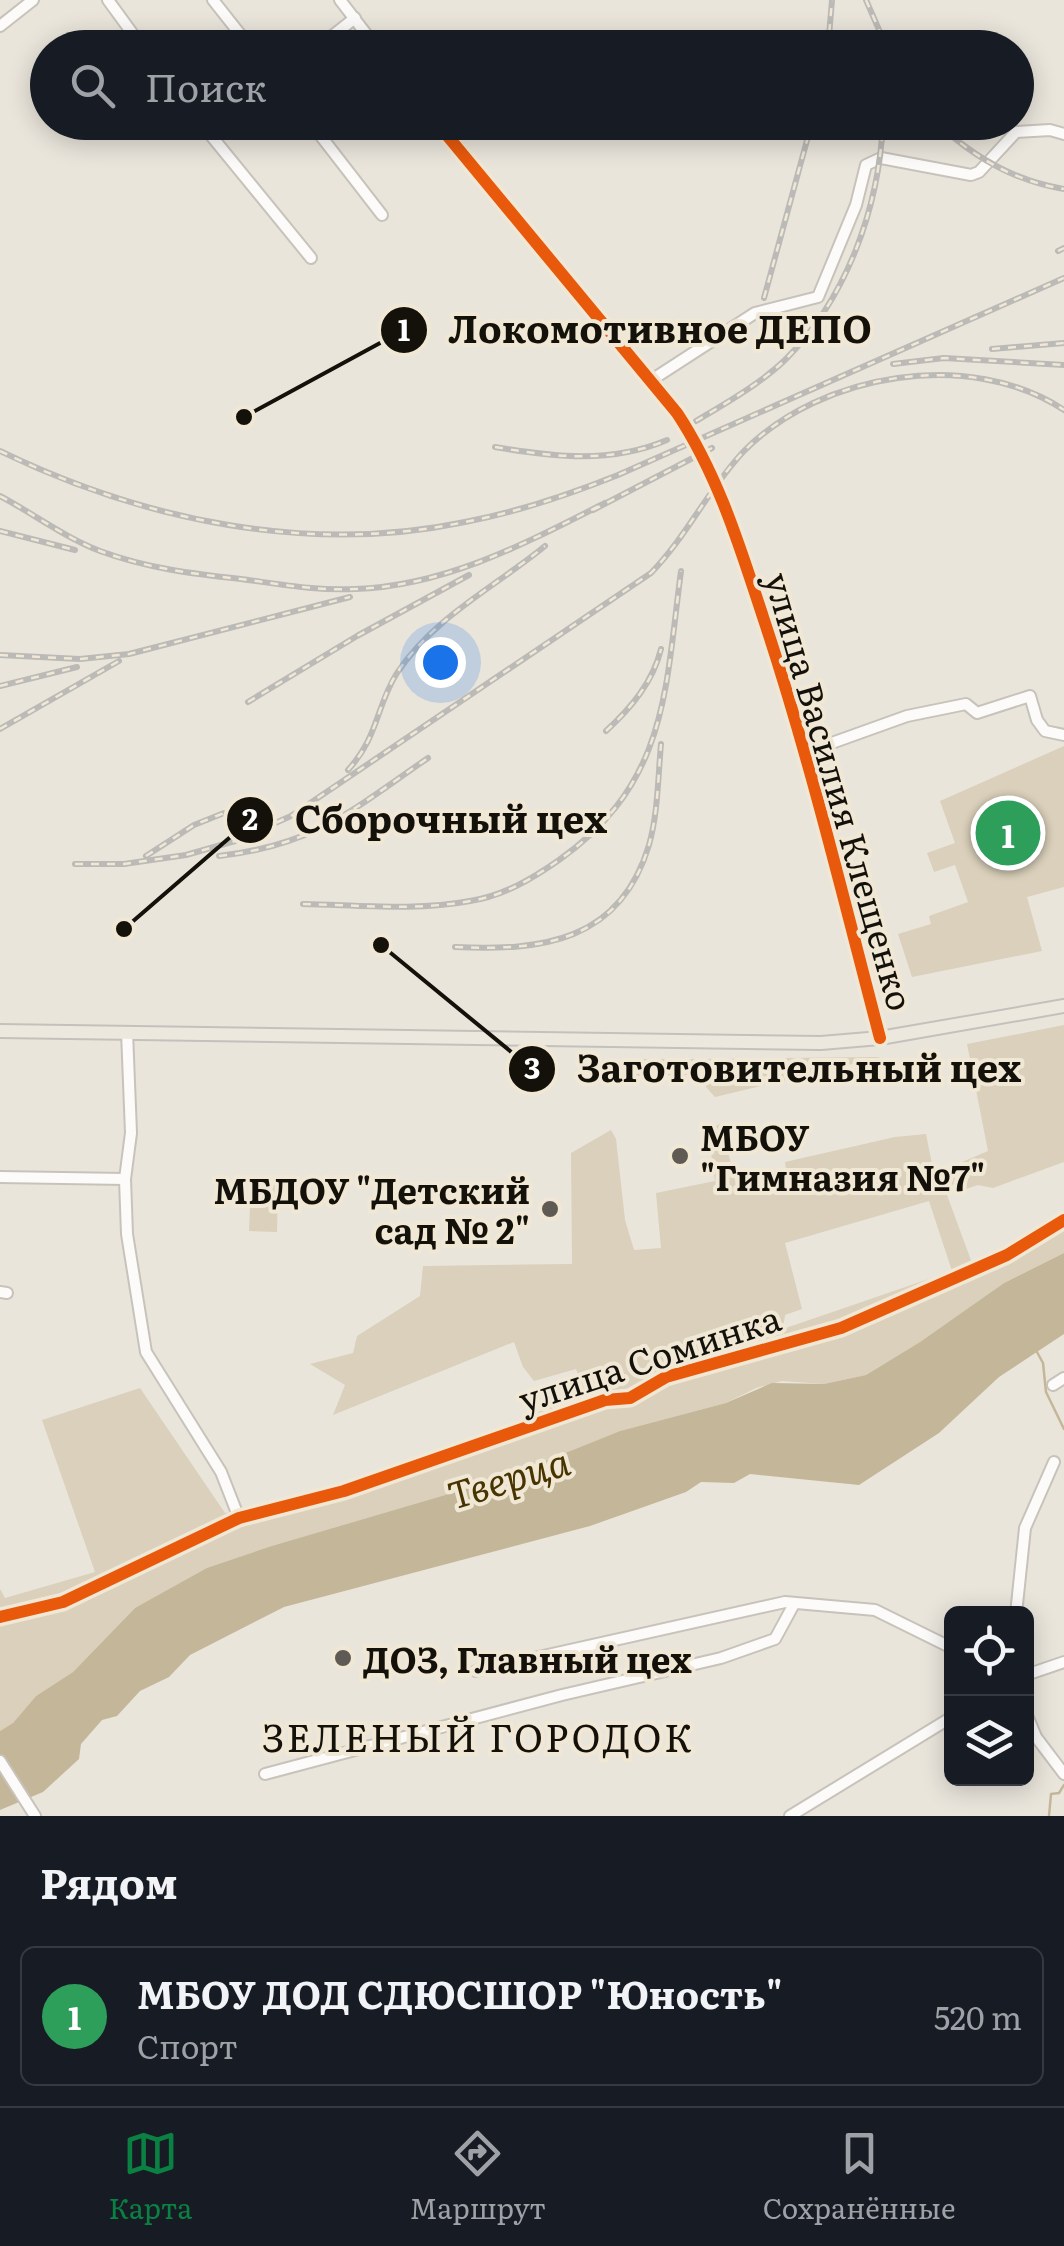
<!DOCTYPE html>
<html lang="ru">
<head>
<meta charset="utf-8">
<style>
  :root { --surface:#171b24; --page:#20242c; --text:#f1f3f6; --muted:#9ea1a6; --line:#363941; --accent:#0b8043 }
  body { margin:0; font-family:Literata,serif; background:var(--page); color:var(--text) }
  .controls { position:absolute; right:30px; bottom:30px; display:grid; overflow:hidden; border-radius:15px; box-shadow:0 5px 25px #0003 }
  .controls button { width:90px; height:90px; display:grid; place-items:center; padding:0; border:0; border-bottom:2px solid var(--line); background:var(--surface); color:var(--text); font:50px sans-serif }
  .you { position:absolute; left:440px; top:662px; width:35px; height:35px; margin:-25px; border:8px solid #fff; border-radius:50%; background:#1a73e8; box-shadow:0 0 0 15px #1a73e833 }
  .badge { display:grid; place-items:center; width:65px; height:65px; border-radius:50%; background:var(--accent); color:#fff; font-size:32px; font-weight:700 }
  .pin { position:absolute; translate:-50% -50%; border:5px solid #fff; box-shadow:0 2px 10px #0006 }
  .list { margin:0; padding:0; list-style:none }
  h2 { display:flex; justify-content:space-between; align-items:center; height:130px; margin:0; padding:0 40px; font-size:42px }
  h2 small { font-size:32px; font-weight:400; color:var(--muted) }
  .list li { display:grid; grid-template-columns:65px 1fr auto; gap:30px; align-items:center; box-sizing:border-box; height:140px; margin:0 20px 20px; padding:0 20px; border:2px solid var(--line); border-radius:15px }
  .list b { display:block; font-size:38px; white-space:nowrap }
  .list p { margin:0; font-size:32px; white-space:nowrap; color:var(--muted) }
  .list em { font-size:32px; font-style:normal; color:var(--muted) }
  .icon { flex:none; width:55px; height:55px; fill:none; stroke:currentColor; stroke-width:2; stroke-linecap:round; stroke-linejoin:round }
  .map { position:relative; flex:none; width:1064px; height:1816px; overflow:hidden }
  .search { position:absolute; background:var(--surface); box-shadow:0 5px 25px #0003; left:30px; right:30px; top:30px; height:110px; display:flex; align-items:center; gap:25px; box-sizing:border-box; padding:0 35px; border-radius:55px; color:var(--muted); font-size:38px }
  .sheet { height:290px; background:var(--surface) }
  nav { display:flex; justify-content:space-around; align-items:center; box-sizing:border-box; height:140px; border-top:2px solid var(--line); background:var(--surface); font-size:28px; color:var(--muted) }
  nav a { display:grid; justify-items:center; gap:5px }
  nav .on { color:var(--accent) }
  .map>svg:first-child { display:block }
  .green { fill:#dad0bb; fill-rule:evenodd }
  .water { fill:#c4b699 }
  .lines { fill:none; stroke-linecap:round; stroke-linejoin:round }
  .stream { stroke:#c4b699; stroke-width:2.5 }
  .minor-casing { stroke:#c7c3bb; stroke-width:14 }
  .major-casing { stroke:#c4c1bd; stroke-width:16 }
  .minor { stroke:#fcfbfa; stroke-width:10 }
  .major { stroke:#ece8de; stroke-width:12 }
  .rail-casing { stroke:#bbbab7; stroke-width:6 }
  .rail { stroke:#f0e7d5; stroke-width:2.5; stroke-dasharray:8; stroke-linecap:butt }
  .cycleway-casing { stroke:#f0e7d5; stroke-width:19 }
  .cycleway { stroke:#e8590c; stroke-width:12 }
  .poi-dot { fill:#5f5b54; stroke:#f0e7d5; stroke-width:4 }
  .labels { text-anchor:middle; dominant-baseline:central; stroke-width:8; stroke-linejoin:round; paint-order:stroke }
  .street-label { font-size:35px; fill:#14110b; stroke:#f0e7d5 }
  .poi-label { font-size:35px; font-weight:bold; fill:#14110b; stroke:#f0e7d5; text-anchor:start }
  .water-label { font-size:38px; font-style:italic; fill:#473401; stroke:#f0e7d5 }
  .neighbourhood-label { font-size:38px; letter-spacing:2.5px; fill:#14110b; stroke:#f0e7d5 }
  .leader { fill:none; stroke:#14110b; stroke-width:4 }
  .callout-dot { fill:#14110b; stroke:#f0e7d5; stroke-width:4 }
  .mark-label { font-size:30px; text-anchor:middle; font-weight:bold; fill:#fff }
  .callout-label { font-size:38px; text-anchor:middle; font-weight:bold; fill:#14110b; stroke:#f0e7d5; stroke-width:8; stroke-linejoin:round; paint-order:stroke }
</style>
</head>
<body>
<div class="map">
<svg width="1064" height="1816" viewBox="0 0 1064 1816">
  <rect width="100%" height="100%" fill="#eae5db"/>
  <!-- green -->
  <g class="green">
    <polygon points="1064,746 1064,887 1027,897 1042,951 912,977 898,934 931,924 929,916 968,902 955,865 934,872 927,853 955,843 940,801"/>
    <path d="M1064,1025V1162L993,1188L978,1185L947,1195L972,1263L1007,1255L1064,1214V1253L1004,1283L920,1342L866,1375L824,1384L782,1381L756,1388L726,1403L620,1431L503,1478L275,1545L135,1608L73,1672L36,1696L13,1723L0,1731V1589L5,1598L95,1572L42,1420L140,1388L225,1513L346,1498L584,1392L576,1369L534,1381L523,1367L514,1342L333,1415L345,1385L310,1364L353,1353L357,1336L420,1296L423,1266L572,1264L571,1153L611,1130L616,1139L625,1220L634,1250L661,1248L656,1193L715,1181L708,1131L721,1123L737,1189L787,1177L785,1162L895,1137L926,1134L934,1174L988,1151L967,1044ZM929,1201L952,1271L783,1329L785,1315L802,1309L785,1243Z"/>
    <polygon points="881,1057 715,1097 706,1087 705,1059"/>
    <polygon points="625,1059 696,1059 696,1075 626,1076"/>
    <polygon points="251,1183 278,1184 277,1232 249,1231"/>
  </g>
  <!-- water -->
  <polygon class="water" points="1064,1253 1064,1334 999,1377 939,1433 859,1485 750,1474 734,1483 701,1482 686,1492 590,1526 284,1607 190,1655 169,1677 140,1691 117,1716 102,1720 81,1744 79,1759 43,1792 0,1810 0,1731 13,1723 36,1696 73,1672 135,1608 207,1568 275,1545 503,1478 620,1431 726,1403 772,1383 824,1384 866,1375 920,1342 1004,1283"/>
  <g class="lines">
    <!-- stream -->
    <g class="stream">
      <polyline points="1037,1352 1043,1363 1046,1392 1064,1429"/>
      <polyline points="1049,1816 1051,1794 1059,1793 1064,1785"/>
    </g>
    <defs>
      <g id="minor">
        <polyline points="108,0 143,48"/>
        <polyline points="213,0 251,48"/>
        <polyline points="340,0 377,48"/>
        <polyline points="0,26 33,0"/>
        <polyline points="317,48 355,18"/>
        <polyline points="200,122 311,258"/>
        <polyline points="310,122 382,215"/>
        <path d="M436,122L677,413C718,475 740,547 763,617C809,755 843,897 880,1038"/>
        <polyline points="650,381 755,313 818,297 856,205 866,165 881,158 971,175 979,172 1016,132 1050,130 1064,134"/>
        <polyline points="804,753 907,716 966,704 977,713 1030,696 1037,720 1045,731 1064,735"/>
        <polyline points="127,1032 131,1133 125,1179 127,1234 146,1352 221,1472 239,1518"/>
        <polyline points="0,1177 125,1179"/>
        <polyline points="0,1292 7,1293"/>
        <polyline points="1053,1385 1064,1378"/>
        <polyline points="1016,1614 1025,1528 1054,1462"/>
        <polyline points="0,1617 63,1602 239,1518 344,1491 605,1400 630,1398 666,1377 841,1328 1007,1255 1064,1220"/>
        <polyline points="476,1671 785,1602 875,1610 952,1648"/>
        <polyline points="1026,1675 1064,1662"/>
        <polyline points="1026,1713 1036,1737 1064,1774"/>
        <polyline points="0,1761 35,1816"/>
        <polyline points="265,1774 562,1695 721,1658 775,1639 794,1604"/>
        <polyline points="790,1816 952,1717"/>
      </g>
      <polyline id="major" points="0,1031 821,1043 880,1038 1064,1006"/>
    </defs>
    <!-- minor casing -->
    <use href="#minor" class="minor-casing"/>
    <!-- major casing -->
    <use href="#major" class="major-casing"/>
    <!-- minor -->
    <use href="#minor" class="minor"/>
    <!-- major -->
    <use href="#major" class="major"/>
    <defs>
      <g id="rail">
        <polyline points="866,0 887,48"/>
        <polyline points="828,48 832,0"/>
        <path d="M936,122C973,157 1014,181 1064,189"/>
        <polyline points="1058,251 1064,248"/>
        <polyline points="764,298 812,122"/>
        <polyline points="992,349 1064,343"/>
        <polyline points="893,364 944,358 1064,365"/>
        <path d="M696,421C726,403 760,384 785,360C847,298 879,208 883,122"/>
        <path d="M495,447C553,457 611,464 667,440"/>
        <path d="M0,451C142,520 308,555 465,522C518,512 568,495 618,475L1064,278"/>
        <path d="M0,496C34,514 64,537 100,551C146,568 193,574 241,579C279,584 317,591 355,589C446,586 526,543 605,503"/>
        <polyline points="593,510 712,448"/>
        <polyline points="0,531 75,550"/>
        <polyline points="0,655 80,659 129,654 350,597"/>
        <polyline points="0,686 77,667"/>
        <polyline points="248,702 357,636 469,575"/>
        <polyline points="0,729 119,661"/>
        <path d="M606,731C631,708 653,682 661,649"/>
        <path d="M348,770C379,736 376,706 397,673C434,617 495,587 545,546"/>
        <polyline points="146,856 194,825 224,813"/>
        <path d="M219,856C315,845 352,810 428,758"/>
        <path d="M75,864H124L186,855L235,841L291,816L651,573C687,536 709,488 744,451C821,373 970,348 1064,410"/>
        <path d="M303,904C357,905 417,911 470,901C503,896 532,879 559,860C668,783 665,691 681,571"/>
        <path d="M455,947C542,951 620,942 649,845C658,813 658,777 661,744"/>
      </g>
    </defs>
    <!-- rail casing -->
    <use href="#rail" class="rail-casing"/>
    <!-- rail -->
    <use href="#rail" class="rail"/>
    <defs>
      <g id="cycleway">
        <path d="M436,122L677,413C718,475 740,547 763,617C809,755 843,897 880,1038"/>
        <polyline points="0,1617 63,1602 239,1518 344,1491 605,1400 630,1398 666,1377 841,1328 1007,1255 1064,1220"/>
      </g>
    </defs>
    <!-- cycleway casing -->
    <use href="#cycleway" class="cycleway-casing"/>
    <!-- cycleway -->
    <use href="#cycleway" class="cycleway"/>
  </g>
  <!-- markers -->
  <g class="poi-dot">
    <circle cx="680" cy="1156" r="10"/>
    <circle cx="550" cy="1209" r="10"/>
    <circle cx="343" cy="1658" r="10"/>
  </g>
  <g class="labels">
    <!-- street labels -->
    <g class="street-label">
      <text transform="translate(841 791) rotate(74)">улица Василия Клещенко</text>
      <text transform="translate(649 1357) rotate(-18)">улица Соминка</text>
    </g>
    <!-- poi labels -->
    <g class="poi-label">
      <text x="700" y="1136">МБОУ<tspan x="700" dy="40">"Гимназия №7"</tspan></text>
      <text x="530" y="1189" text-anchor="end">МБДОУ "Детский<tspan x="530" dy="40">сад № 2"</tspan></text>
      <text x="363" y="1658">ДОЗ, Главный цех</text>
    </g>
    <!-- water labels -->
    <g class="water-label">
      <text transform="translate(508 1476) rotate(-17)">Тверца</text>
    </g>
    <!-- neighbourhood labels -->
    <g class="neighbourhood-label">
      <text x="478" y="1735">ЗЕЛЕНЫЙ ГОРОДОК</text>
    </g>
  </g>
  <!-- callouts -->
  <path class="leader" d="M244 417L404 330M124 929L250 820M381 945L532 1069"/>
  <g class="callout-dot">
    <circle cx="244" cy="417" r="10"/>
    <circle cx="124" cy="929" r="10"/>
    <circle cx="381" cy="945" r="10"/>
    <circle cx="404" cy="330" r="25"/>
    <circle cx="250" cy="820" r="25"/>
    <circle cx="532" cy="1069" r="25"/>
  </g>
  <g class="mark-label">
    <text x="404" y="341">1</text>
    <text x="250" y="830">2</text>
    <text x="532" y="1079">3</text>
  </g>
  <g class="callout-label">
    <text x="660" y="343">Локомотивное ДЕПО</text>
    <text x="451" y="833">Сборочный цех</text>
    <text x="799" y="1082">Заготовительный цех</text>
  </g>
</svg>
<div class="controls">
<button><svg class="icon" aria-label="locate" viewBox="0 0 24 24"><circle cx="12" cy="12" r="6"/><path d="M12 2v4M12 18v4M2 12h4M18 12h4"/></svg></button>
<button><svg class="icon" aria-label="layers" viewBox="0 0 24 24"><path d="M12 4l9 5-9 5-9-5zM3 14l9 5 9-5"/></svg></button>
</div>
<div class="you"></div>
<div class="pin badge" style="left:1008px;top:833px;background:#2e9e5b">1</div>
<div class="search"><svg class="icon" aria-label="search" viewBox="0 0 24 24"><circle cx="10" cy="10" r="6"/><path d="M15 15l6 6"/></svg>Поиск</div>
</div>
<section class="sheet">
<h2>Рядом<small></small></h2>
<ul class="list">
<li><span class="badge" style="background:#2e9e5b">1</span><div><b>МБОУ ДОД СДЮСШОР &quot;Юность&quot;</b><p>Спорт</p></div><em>520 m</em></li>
</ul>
</section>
<nav>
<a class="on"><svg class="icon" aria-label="map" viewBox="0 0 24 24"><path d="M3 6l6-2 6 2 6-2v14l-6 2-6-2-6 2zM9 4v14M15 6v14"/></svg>Карта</a>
<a><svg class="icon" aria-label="directions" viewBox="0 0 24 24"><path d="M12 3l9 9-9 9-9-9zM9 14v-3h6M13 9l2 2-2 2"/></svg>Маршрут</a>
<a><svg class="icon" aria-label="saved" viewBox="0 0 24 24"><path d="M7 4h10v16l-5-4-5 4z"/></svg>Сохранённые</a>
</nav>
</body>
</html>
